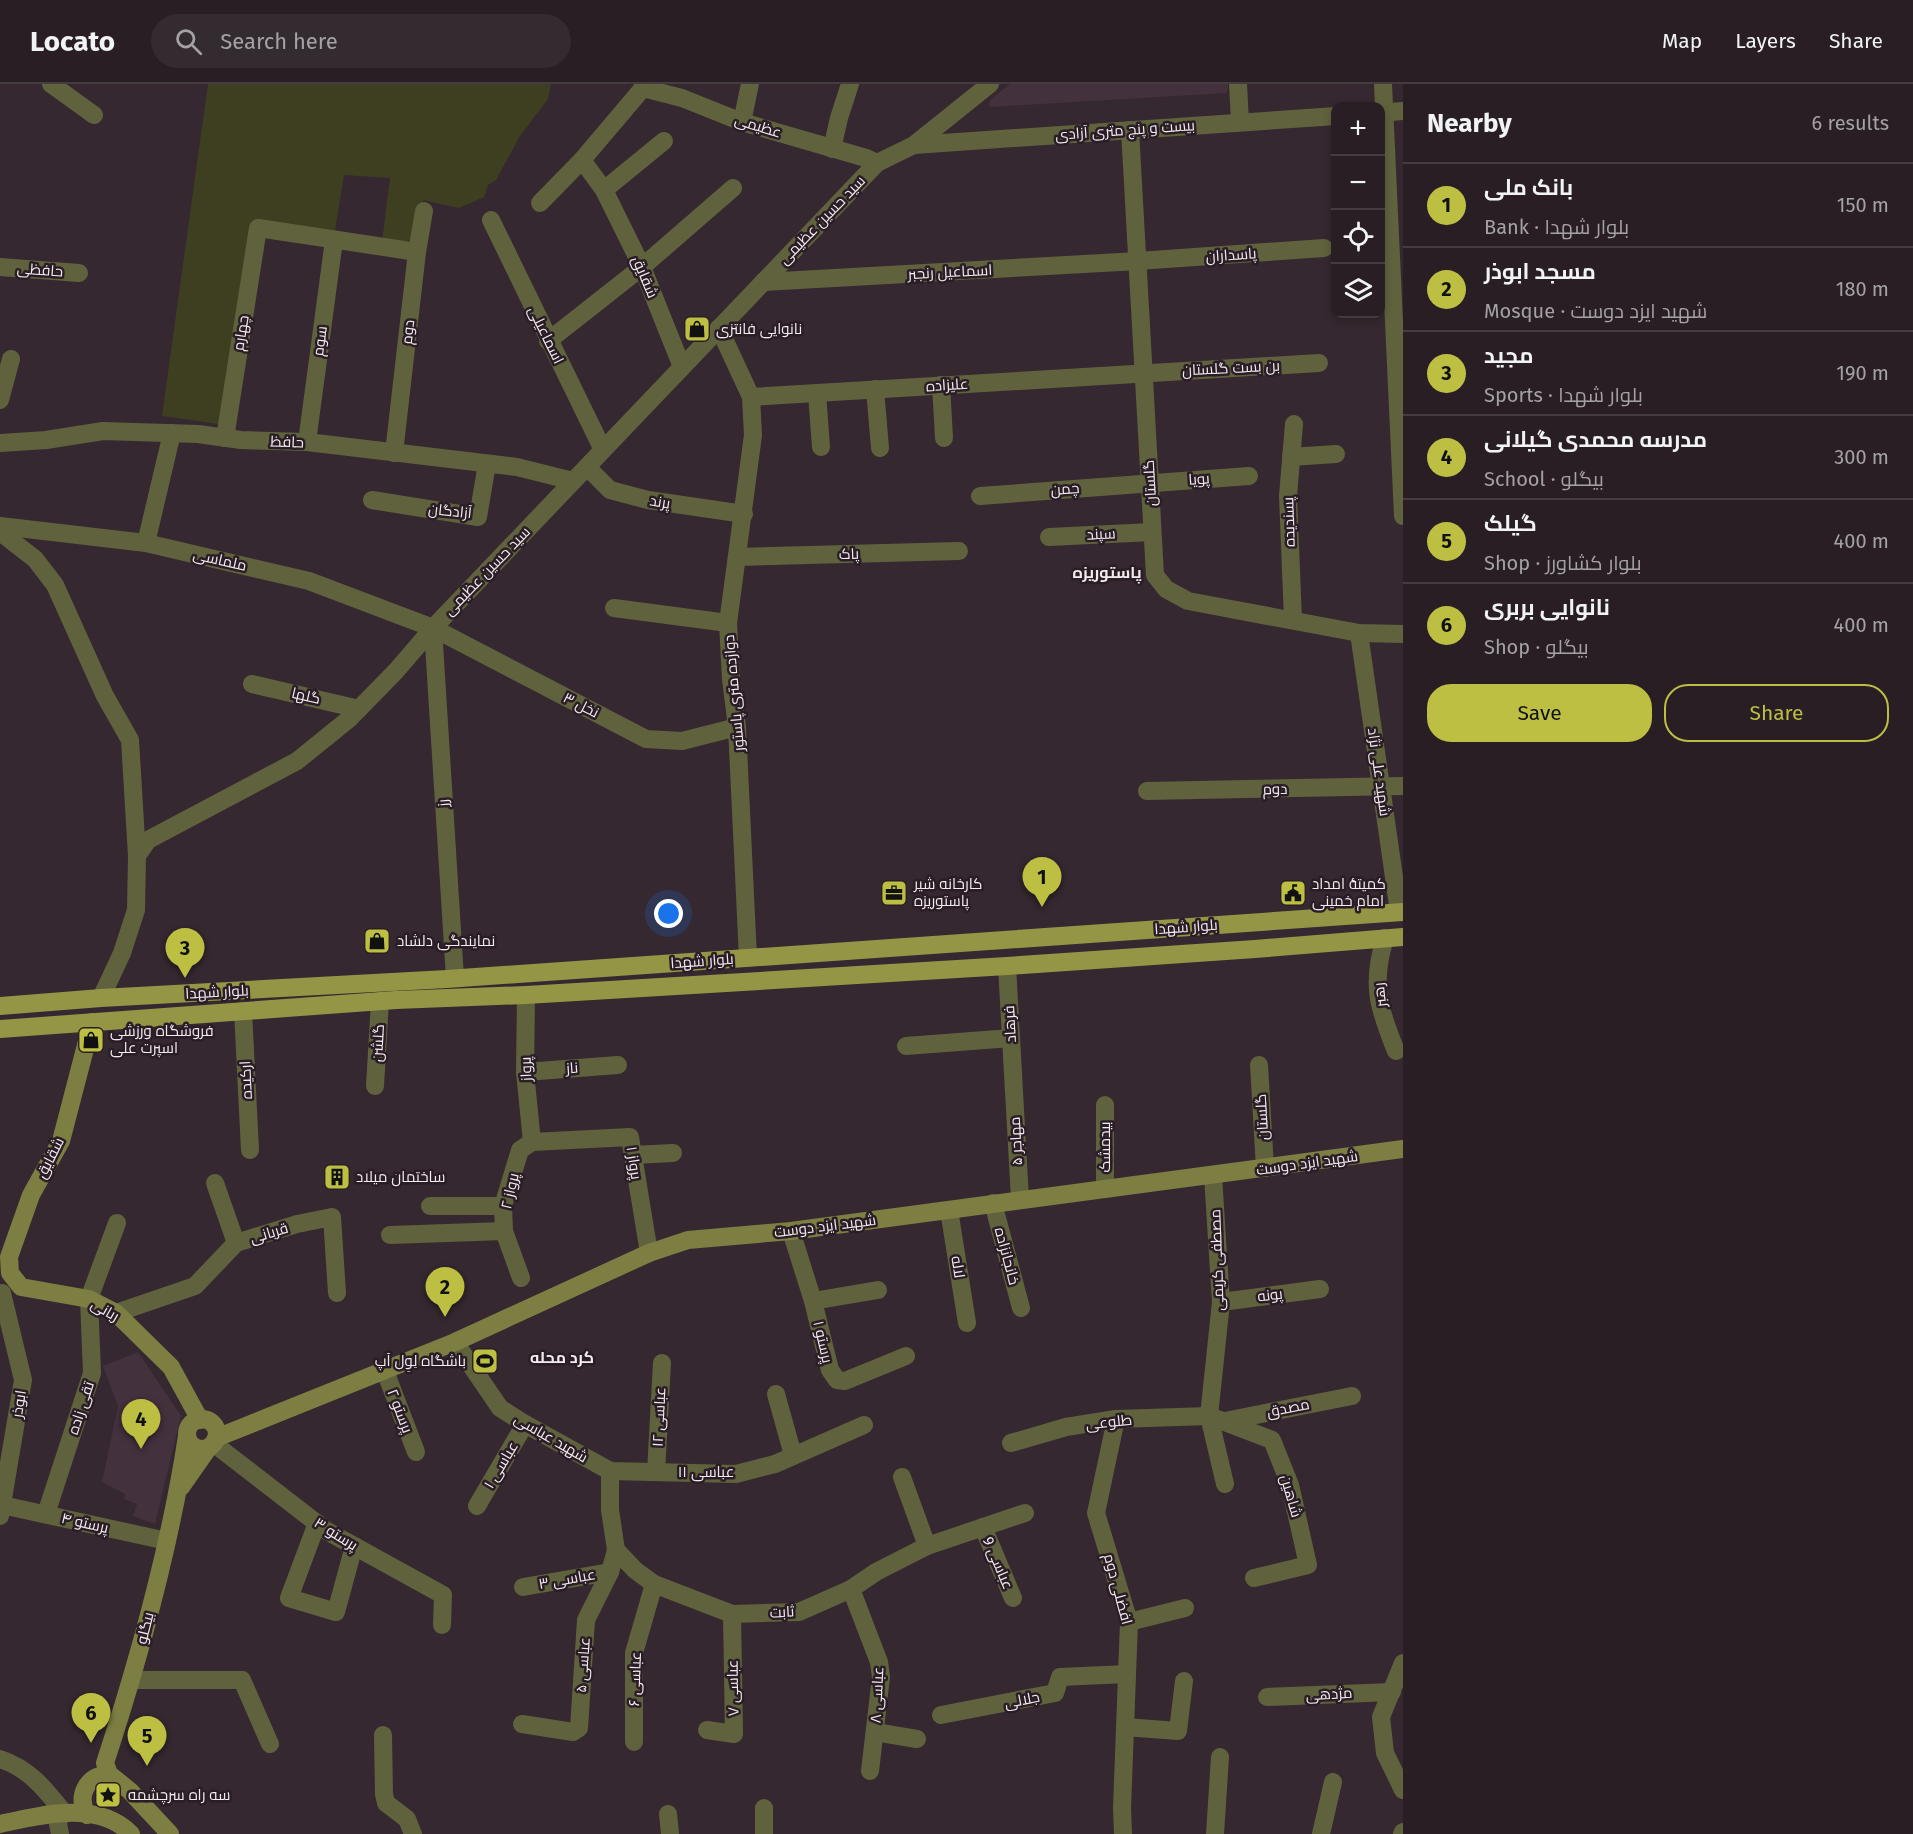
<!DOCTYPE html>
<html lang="en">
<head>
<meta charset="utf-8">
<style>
  :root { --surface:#281e24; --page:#342b31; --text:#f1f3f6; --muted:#a5a2a6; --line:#443c41; --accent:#bdbf43 }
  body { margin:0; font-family:"Fira Sans",Cairo,sans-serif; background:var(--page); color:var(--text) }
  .controls { position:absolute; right:18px; top:18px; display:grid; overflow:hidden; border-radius:12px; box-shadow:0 3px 9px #0003 }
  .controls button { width:54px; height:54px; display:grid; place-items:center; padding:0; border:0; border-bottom:2px solid var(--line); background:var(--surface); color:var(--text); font:30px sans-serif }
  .you { position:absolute; left:669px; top:830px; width:21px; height:21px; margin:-15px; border:4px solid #fff; border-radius:50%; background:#1a73e8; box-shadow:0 0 0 9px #1a73e833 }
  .badge { display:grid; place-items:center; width:39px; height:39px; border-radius:50%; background:var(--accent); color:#111; font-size:20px; font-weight:700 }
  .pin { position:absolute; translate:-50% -50px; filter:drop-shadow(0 2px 3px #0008) }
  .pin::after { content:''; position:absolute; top:32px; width:21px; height:18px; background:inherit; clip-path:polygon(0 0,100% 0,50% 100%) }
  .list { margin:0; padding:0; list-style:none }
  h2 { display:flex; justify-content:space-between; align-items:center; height:78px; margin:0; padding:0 24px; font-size:26px }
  h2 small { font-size:20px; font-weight:400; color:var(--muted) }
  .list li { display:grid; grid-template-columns:39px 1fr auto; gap:18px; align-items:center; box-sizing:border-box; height:84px; padding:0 24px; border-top:2px solid var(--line) }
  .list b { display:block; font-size:22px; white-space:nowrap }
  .list p { margin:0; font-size:20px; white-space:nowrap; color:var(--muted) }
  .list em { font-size:20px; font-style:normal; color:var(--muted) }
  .actions { display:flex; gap:12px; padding:18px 24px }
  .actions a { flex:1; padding:14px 0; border:2px solid var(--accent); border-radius:24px; text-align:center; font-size:21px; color:var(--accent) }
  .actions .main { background:var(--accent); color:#111 }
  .icon { flex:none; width:33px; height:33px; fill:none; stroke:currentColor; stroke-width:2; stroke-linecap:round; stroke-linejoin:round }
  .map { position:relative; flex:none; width:1403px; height:1750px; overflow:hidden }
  header { display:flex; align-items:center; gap:36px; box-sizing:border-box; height:84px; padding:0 30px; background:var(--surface); border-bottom:2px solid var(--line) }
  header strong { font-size:28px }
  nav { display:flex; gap:33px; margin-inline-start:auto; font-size:21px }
  .search { width:420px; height:54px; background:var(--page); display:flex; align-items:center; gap:15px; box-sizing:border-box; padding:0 21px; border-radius:33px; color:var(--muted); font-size:22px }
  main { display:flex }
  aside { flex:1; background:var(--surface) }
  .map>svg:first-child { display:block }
  .built { fill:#43313d }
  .green { fill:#3e3f21 }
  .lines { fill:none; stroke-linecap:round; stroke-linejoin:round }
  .street { stroke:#60623d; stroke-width:18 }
  .secondary { stroke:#7d7f42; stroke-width:18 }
  .primary { stroke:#949645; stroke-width:18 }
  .labels { text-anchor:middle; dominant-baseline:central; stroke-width:5; stroke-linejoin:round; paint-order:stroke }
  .street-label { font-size:15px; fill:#f4ebf0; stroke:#2a1e26 }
  .poi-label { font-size:15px; fill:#f4ebf0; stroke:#2a1e26; text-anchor:start }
  .neighbourhood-label { font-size:16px; font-weight:bold; fill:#f4ebf0; stroke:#2a1e26 }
</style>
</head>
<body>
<header>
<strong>Locato</strong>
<div class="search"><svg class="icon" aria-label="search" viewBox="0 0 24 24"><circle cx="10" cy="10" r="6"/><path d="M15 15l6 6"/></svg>Search here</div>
<nav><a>Map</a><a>Layers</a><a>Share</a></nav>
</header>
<main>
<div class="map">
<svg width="1403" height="1750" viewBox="0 0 1403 1750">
  <rect width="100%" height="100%" fill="#352830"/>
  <!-- built -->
  <g class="built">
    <polygon points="1010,0 1228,0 1228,5 1226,9 989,23 990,16"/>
    <polygon points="138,1268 181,1332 155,1440 133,1432 137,1420 124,1415 125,1410 102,1398 118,1322 103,1282"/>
  </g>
  <!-- green -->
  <path class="green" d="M208,0H551L548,15L520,52L496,96L488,101L484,113L459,124L423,116C426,148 415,164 382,158L390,94L344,91L334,153L253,140L219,340L162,332Z"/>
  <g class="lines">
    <!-- street -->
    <g class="street">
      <polyline points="51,0 94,31"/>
      <polyline points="1238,0 1240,38"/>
      <polyline points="1383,0 1403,432"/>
      <polyline points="643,4 682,14 742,38 866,74 877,79"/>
      <polyline points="1380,29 1403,27"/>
      <polyline points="742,38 750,0"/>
      <polyline points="1130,46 1155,491 1166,505 1188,517 1359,549 1403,550"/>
      <polyline points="914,61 1336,32"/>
      <polyline points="832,65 839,34 850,0"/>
      <polyline points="582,76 604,106 642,183 682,283"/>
      <polyline points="604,106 664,57"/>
      <polyline points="540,119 582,76 643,4"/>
      <polyline points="491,136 603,366"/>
      <polyline points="0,183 79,189"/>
      <polyline points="763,198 1138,177 1324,164"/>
      <polyline points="719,244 751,313 753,351 728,539 731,595 737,643 748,874"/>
      <polyline points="548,257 642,183 733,104"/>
      <polyline points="941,301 944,354"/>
      <polyline points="875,305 880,364"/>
      <polyline points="817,309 821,363"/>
      <polyline points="751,313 1319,279"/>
      <polyline points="0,316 11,275"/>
      <polyline points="225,354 258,144 417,168"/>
      <polyline points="307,358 334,156"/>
      <polyline points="0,359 46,356 103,347 198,350 241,356 307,358 517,383 573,397"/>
      <polyline points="394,369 417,168 424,127"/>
      <polyline points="1291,373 1336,370"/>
      <polyline points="587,383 610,406 648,416 744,430"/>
      <polyline points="980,412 1249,392"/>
      <polyline points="372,416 478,433 487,380"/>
      <polyline points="0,442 146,459 309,497 433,544 646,655 682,657 737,643"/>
      <polyline points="0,448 35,475 55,501 105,612 130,656 137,772 136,826 122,869 101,914"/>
      <polyline points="1049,453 1152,448"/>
      <polyline points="146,459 172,349"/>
      <polyline points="738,473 959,467"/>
      <polyline points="614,524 728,539"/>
      <polyline points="1293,536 1288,412 1294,340"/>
      <polyline points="433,544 455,894"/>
      <polyline points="1359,549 1399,828"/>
      <polyline points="252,600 359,625"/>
      <polyline points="1147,707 1403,702"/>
      <polyline points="137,772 148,756 297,677 349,635 396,587 433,544 877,79 914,61 990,0"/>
      <path d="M1385,854C1371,900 1378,923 1396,967"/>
      <polyline points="1007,882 1020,1115"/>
      <polyline points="526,911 525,988 532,1058"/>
      <polyline points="243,927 250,1066"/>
      <polyline points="906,962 1011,954"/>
      <polyline points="1259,981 1265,1084"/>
      <polyline points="525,988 618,981"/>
      <polyline points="375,1002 380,917"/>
      <polyline points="633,1071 673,1069"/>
      <polyline points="1213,1092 1221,1218 1209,1332 1225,1400"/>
      <polyline points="215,1099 236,1159"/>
      <polyline points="1105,1105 1105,1021"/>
      <polyline points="993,1119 1021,1224"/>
      <polyline points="430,1122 503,1122"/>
      <polyline points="949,1126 967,1239"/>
      <polyline points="791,1147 813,1217 830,1286 837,1296 845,1297 906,1272"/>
      <polyline points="390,1151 504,1147"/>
      <polyline points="521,1194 504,1147 503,1122 520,1066 532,1058 630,1053 649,1169"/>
      <polyline points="813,1217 878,1206"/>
      <polyline points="1221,1218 1320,1205"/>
      <polyline points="116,1229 195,1202 236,1159 297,1140 332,1133 337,1209"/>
      <polyline points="455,1258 500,1324 525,1340 610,1387 736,1390 775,1380 864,1341"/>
      <polyline points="385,1287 416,1368"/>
      <polyline points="776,1310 793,1371"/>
      <polyline points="1116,1335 1096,1429 1129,1538 1122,1724 1123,1750"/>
      <polyline points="1225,1337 1352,1312"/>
      <polyline points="213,1359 327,1447 443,1511 442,1541"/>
      <polyline points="1011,1359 1066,1343 1116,1335 1209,1332 1272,1356 1290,1401 1308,1481 1254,1494"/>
      <polyline points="610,1387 610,1426 616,1466 635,1486 654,1500 732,1530 799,1528 851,1505 876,1488 927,1462 1025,1429"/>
      <polyline points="656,1388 662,1279"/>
      <polyline points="902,1393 927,1462"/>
      <polyline points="2,1421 167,1457"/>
      <polyline points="477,1422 525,1340"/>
      <polyline points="46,1430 92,1289 89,1215 117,1139"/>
      <polyline points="0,1432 23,1296 2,1209"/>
      <polyline points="317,1439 289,1514 336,1528 354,1462"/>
      <polyline points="983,1443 1013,1514"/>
      <polyline points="523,1503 610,1488"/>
      <polyline points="851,1505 879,1578 881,1593 870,1687"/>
      <polyline points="1129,1538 1185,1524"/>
      <polyline points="1403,1579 1381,1633 1385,1669 1403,1706"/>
      <polyline points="132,1596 242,1596 270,1660"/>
      <polyline points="1267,1613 1392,1608"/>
      <polyline points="941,1631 1055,1609 1060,1593 1127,1590"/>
      <polyline points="522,1640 573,1648 579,1644 586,1536 610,1488 616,1466"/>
      <polyline points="1125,1643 1178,1647 1184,1597"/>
      <polyline points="707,1646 734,1650 732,1530"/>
      <polyline points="875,1648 917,1655"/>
      <polyline points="383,1651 384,1710 386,1719 407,1735 413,1750"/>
      <polyline points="634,1658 634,1569 654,1500"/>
      <path d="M0,1675C29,1684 46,1706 65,1730"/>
      <polyline points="764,1724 764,1750"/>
      <polyline points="56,1729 60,1750"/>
      <polyline points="668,1730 670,1750"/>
      <polyline points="1215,1750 1220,1673"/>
      <polyline points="1321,1750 1333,1698"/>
      <polyline points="1402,1750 1403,1748"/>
    </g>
    <!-- secondary -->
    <g class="secondary">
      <polyline points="92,938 61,1057 31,1111 9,1173 10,1189 21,1203 89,1215 116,1229 171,1283 200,1336"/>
      <circle cx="202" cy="1350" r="15"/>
      <polyline points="216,1354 455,1258 649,1169 688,1156 791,1147 1403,1065"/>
      <polyline points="181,1403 209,1363"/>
      <path d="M87,1731C76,1711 87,1692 109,1690"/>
      <path d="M0,1740C41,1731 98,1716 131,1750"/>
      <path d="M170,1750L130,1707L109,1690L105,1679C140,1572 170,1463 187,1352"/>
    </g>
    <!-- primary -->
    <g class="primary">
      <polyline points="0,922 101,914 447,895 1403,828"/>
      <polyline points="0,945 396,916 526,911 1007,882 1255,865 1403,853"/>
    </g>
  </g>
  <!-- icons -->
  <defs>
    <symbol id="shop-square" viewBox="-11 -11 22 22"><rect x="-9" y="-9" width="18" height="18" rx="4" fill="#bdbf43" stroke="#2a1e26"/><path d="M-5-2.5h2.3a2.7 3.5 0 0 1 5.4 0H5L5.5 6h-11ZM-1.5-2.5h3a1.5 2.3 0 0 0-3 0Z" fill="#111"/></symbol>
    <symbol id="office-square" viewBox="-11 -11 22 22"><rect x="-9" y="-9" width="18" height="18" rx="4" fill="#bdbf43" stroke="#2a1e26"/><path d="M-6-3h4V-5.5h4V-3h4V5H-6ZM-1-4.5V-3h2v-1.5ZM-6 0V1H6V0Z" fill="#111"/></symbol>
    <symbol id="civic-square" viewBox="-11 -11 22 22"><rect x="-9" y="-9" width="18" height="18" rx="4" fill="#bdbf43" stroke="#2a1e26"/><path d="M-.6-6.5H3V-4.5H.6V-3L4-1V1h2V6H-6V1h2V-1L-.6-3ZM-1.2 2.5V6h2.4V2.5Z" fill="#111"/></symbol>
    <symbol id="building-square" viewBox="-11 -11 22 22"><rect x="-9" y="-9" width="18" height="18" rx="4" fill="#bdbf43" stroke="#2a1e26"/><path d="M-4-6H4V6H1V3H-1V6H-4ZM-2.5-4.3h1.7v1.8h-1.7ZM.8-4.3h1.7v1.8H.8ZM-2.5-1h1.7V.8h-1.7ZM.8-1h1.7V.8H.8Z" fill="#111"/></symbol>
    <symbol id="stadium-square" viewBox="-11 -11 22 22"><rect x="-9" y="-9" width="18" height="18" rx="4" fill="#bdbf43" stroke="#2a1e26"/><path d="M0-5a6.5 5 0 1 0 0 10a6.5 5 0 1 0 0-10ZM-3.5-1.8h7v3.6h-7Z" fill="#111"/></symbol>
    <symbol id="sight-square" viewBox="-11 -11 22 22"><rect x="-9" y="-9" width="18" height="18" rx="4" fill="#bdbf43" stroke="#2a1e26"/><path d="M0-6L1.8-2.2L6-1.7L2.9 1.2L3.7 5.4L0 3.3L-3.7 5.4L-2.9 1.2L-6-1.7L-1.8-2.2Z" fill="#111"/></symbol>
  </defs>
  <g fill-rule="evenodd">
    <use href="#shop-square" x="682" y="230" width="30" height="30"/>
    <use href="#office-square" x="879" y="794" width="30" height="30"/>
    <use href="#civic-square" x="1278" y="794" width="30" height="30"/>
    <use href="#shop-square" x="362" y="842" width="30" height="30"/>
    <use href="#shop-square" x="76" y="941" width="30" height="30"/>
    <use href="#building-square" x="322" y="1078" width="30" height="30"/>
    <use href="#stadium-square" x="470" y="1262" width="30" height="30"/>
    <use href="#sight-square" x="93" y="1696" width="30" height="30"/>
  </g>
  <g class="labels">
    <!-- street labels -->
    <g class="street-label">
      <text transform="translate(758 42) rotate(17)">عظیمی</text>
      <text transform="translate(1125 46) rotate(-4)">بیست و پنج متری آزادی</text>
      <text transform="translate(822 136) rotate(-46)">سید حسین عظیمی</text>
      <text transform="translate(1231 171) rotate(-4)">پاسداران</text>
      <text transform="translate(40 186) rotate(4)">حافظی</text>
      <text transform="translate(950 188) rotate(-3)">اسماعیل رنجبر</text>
      <text transform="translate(645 193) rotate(67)">شقایق</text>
      <text transform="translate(408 248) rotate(-83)">دوم</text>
      <text transform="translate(241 249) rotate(-81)">چهارم</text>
      <text transform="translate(546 251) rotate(64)">اسماعیلی</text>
      <text transform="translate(320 257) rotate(-82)">سوم</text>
      <text transform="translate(1231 284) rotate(-3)">بن بست گلستان</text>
      <text transform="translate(947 301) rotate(-4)">علیزاده</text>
      <text transform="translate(287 358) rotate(2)">حافظ</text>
      <text transform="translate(1199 395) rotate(-4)">پویا</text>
      <text transform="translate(1150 399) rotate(-93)">گلستان</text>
      <text transform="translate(1065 405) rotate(-4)">چمن</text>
      <text transform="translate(660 418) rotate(9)">پرند</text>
      <text transform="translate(450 427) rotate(6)">آزادگان</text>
      <text transform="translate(1289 438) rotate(-92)">پسندیده</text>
      <text transform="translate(1101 450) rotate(-3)">سپند</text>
      <text transform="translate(849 470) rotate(-2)">پاک</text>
      <text transform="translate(220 476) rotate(13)">ملماسی</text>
      <text transform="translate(487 487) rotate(-46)">سید حسین عظیمی</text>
      <text transform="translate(734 609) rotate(-95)">دوازده متری پاستور</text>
      <text transform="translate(306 612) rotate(13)">گلها</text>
      <text transform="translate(581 621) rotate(27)">نخل ۳</text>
      <text transform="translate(1379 688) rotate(82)">شهید علی نژاد</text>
      <text transform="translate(1275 705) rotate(-1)">دوم</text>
      <text transform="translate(443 719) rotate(-94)">رز</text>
      <text transform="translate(1186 843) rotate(-4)">بلوار شهدا</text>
      <text transform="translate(702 877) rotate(-4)">بلوار شهدا</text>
      <text transform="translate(217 908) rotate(-3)">بلوار شهدا</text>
      <text transform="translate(1380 911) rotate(-96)">رهبر</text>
      <text transform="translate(1010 940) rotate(-93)">فرهاد</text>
      <text transform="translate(378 959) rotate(-87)">گلشن</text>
      <text transform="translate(572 984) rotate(-4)">ناز</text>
      <text transform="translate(526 985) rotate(-92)">پرواز</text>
      <text transform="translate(246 996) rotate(-93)">ارکیده</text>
      <text transform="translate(1262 1033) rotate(-93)">گلستان</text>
      <text transform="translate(1016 1057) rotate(-93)">مهاجر ۵</text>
      <text transform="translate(1105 1063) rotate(-90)">بیدمشک</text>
      <text transform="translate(50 1074) rotate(-63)">شقایق</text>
      <text transform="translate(634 1079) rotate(81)">پرواز ۱</text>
      <text transform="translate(1307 1079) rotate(-8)">شهید ایزد دوست</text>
      <text transform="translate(510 1107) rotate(-77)">پرواز ۲</text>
      <text transform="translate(825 1142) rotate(-7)">شهید ایزد دوست</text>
      <text transform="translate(269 1149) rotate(-17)">قربانی</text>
      <text transform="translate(1007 1172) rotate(75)">خانجانزاده</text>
      <text transform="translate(1217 1176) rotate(-92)">مصطفی کریمی</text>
      <text transform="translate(958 1183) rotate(81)">لاله</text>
      <text transform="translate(1270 1211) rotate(-7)">پونه</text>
      <text transform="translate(105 1226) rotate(30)">ربانی</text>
      <text transform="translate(823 1258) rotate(77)">پرستو ۱</text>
      <text transform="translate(19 1320) rotate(-81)">ابوذر</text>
      <text transform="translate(81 1324) rotate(-72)">تقی زاده</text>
      <text transform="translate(1288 1324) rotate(-11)">مصدق</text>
      <text transform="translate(400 1327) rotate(69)">پرستو ۲</text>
      <text transform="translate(659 1333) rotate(-87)">عباسی ۱۲</text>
      <text transform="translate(1109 1338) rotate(-6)">طلوعی</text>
      <text transform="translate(551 1354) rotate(30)">شهید عباسی</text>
      <text transform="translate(501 1381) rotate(-59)">عباسی ۱</text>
      <text x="706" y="1388">عباسی ۱۱</text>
      <text transform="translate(1291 1412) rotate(74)">شاهین</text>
      <text transform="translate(85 1439) rotate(13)">پرستو ۴</text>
      <text transform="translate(336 1450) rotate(32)">پرستو ۳</text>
      <text transform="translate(998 1479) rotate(67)">عباسی 9</text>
      <text transform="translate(567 1495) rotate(-10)">عباسی ۳</text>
      <text transform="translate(1118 1505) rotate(75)">افضلی دوم</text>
      <text transform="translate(782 1528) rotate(-3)">ثابت</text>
      <text transform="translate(145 1544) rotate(-76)">بیگلو</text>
      <text transform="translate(583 1581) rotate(-86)">عباسی ۵</text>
      <text transform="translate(635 1595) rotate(-88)">عباسی ۶</text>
      <text transform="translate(733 1604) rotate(-91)">عباسی ۷</text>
      <text transform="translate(1329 1610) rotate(-3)">مژدهی</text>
      <text transform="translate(877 1611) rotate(-87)">عباسی ۸</text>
      <text transform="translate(1022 1616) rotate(-11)">جلالی</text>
    </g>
    <!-- poi labels -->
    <g class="poi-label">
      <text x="716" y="245">نانوایی فانتزی</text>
      <text x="914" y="800">کارخانه شیر<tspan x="914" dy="17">پاستوریزه</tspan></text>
      <text x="1312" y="800">کمیتهٔ امداد<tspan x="1312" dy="17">امام خمینی</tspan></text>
      <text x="397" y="857">نمایندگی دلشاد</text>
      <text x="110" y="947">فروشگاه ورزشی<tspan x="110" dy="17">اسپرت علی</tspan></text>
      <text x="356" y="1093">ساختمان میلاد</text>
      <text x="466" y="1277" text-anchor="end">باشگاه لِوِل آپ</text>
      <text x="128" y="1711">سه راه سرچشمه</text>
    </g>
    <!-- neighbourhood labels -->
    <g class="neighbourhood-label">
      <text x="1107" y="488">پاستوریزه</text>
      <text x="562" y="1273">کرد محله</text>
    </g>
  </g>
</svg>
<div class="controls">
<button>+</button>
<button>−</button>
<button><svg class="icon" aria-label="locate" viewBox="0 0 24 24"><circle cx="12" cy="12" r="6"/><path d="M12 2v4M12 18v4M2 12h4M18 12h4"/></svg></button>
<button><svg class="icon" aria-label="layers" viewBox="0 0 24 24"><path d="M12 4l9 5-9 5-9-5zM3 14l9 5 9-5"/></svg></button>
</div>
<div class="you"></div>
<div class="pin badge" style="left:1042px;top:823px">1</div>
<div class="pin badge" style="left:445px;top:1233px">2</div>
<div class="pin badge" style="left:185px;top:894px">3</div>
<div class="pin badge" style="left:141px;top:1365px">4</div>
<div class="pin badge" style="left:147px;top:1682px">5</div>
<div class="pin badge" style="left:91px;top:1659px">6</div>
</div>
<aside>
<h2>Nearby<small>6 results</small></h2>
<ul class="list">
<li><span class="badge">1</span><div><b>بانک ملی</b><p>Bank · بلوار شهدا</p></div><em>150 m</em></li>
<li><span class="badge">2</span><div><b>مسجد ابوذر</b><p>Mosque · شهید ایزد دوست</p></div><em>180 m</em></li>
<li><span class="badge">3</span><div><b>مجید</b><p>Sports · بلوار شهدا</p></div><em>190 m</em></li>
<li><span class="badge">4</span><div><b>مدرسه محمدی گیلانی</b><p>School · بیگلو</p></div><em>300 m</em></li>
<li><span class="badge">5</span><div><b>گیلک</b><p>Shop · بلوار کشاورز</p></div><em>400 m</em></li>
<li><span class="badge">6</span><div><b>نانوایی بربری</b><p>Shop · بیگلو</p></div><em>400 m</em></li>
</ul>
<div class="actions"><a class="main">Save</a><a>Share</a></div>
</aside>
</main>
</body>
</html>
